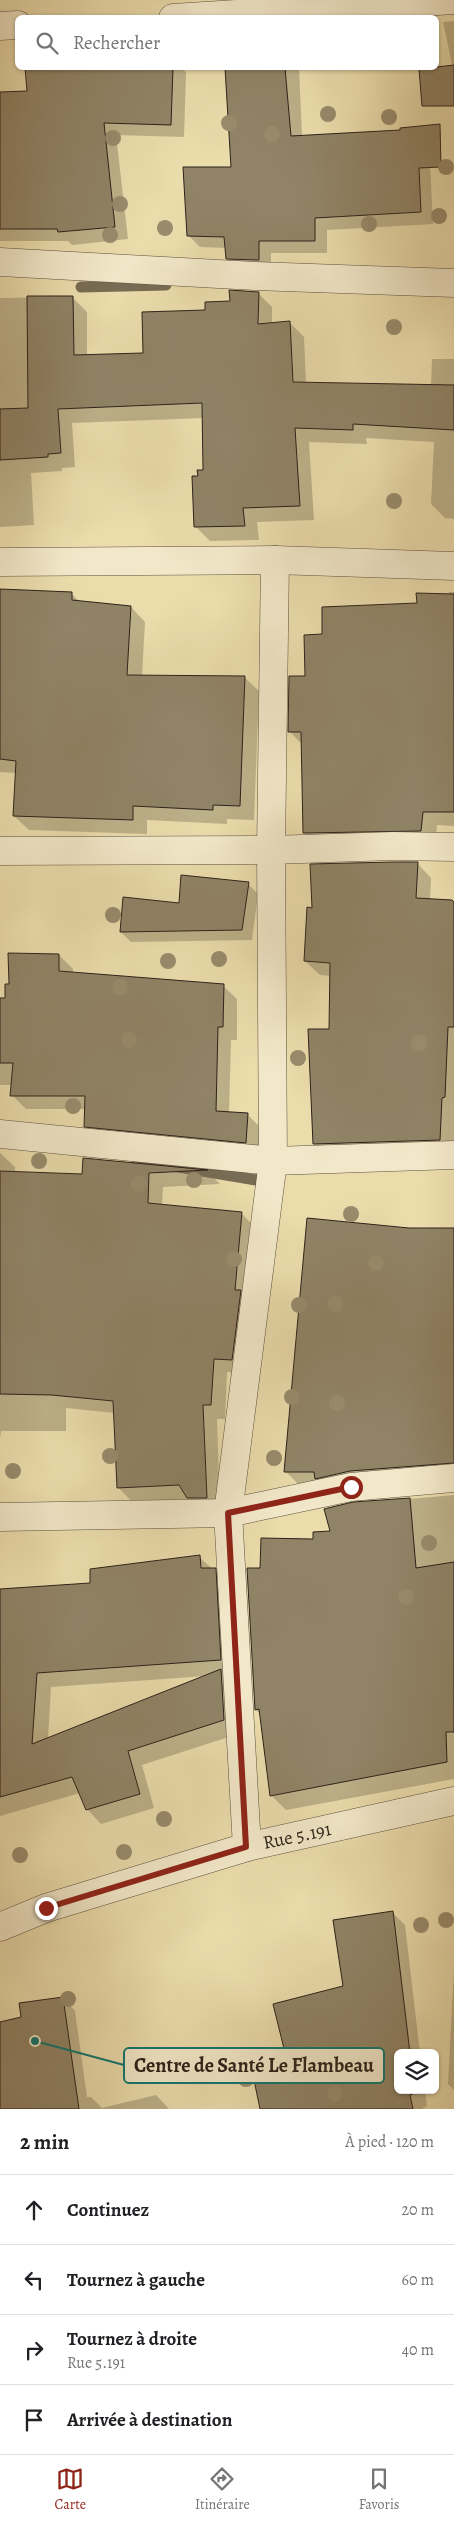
<!DOCTYPE html>
<html lang="fr">
<head>
<meta charset="utf-8">
<style>
  :root { --surface:#fff; --page:#f2f2f2; --text:#202124; --muted:#757577; --line:#e0e0e0; --accent:#8f2418 }
  body { margin:0; font-family:Alegreya,serif; background:var(--page); color:var(--text) }
  .controls { position:absolute; right:15px; bottom:15px; display:grid; overflow:hidden; border-radius:8px; box-shadow:0 1px 4px #0004 }
  .controls button { width:45px; height:45px; display:grid; place-items:center; padding:0; border:0; border-bottom:1px solid var(--line); background:var(--surface); color:var(--text); font:25px sans-serif }
  .stop { position:absolute; width:15px; height:15px; margin:-11px; border:4px solid #8f2418; border-radius:50%; background:#fff }
  .stop.end { background:#8f2418; border-color:#fff; box-shadow:0 1px 5px #0008 }
  .list { margin:0; padding:0; list-style:none }
  h2 { display:flex; justify-content:space-between; align-items:center; height:65px; margin:0; padding:0 20px; font-size:21px }
  h2 small { font-size:16px; font-weight:400; color:var(--muted) }
  .list li { display:grid; grid-template-columns:32px 1fr auto; gap:15px; align-items:center; box-sizing:border-box; height:70px; padding:0 20px; border-top:1px solid var(--line) }
  .list b { display:block; font-size:19px; white-space:nowrap }
  .list p { margin:0; font-size:16px; white-space:nowrap; color:var(--muted) }
  .list em { font-size:16px; font-style:normal; color:var(--muted) }
  .icon { flex:none; width:28px; height:28px; fill:none; stroke:currentColor; stroke-width:2; stroke-linecap:round; stroke-linejoin:round }
  .map { position:relative; flex:none; width:454px; height:2109px; overflow:hidden }
  .search { position:absolute; background:var(--surface); box-shadow:0 1px 4px #0004; left:15px; right:15px; top:15px; height:55px; display:flex; align-items:center; gap:12px; box-sizing:border-box; padding:0 18px; border-radius:8px; color:var(--muted); font-size:19px }
  .sheet { height:345px; background:var(--surface) }
  nav { display:flex; justify-content:space-around; align-items:center; box-sizing:border-box; height:70px; border-top:1px solid var(--line); background:var(--surface); font-size:14px; color:var(--muted) }
  nav a { display:grid; justify-items:center; gap:2px }
  nav .on { color:var(--accent) }
  .map>svg:first-child { display:block }
  .shadow { fill:#0003; fill-rule:evenodd }
  .lines { fill:none; stroke-linecap:round; stroke-linejoin:round }
  .stream { stroke:#786c54; stroke-width:11 }
  .building { fill:#908366; stroke:#2d221a }
  .minor-casing { stroke:#5c503e; stroke-width:29 }
  .minor { stroke:#f2e8c9; stroke-width:28 }
  .tree { fill:#988b6c }
  .route { stroke:#8f2418; stroke-width:6 }
  .labels { text-anchor:middle; dominant-baseline:central; stroke-width:4; stroke-linejoin:round; paint-order:stroke }
  .street-label { font-size:19px; fill:#2d221a; stroke:#f2e8c9 }
  .leader { fill:none; stroke:#0f766e; stroke-width:2 }
  .callout-dot { fill:#0f766e; stroke:#f2e8c9; stroke-width:2 }
  .callout { fill:#f2e8c9; stroke:#0f766e; stroke-width:2 }
  .callout-label { font-size:20px; text-anchor:middle; font-weight:bold; fill:#2d221a }
</style>
</head>
<body>
<div class="map">
<svg width="454" height="2109" viewBox="0 0 454 2109">
  <rect width="100%" height="100%" fill="#ebdcac"/>
  <filter id="stains"><feTurbulence type="fractalNoise" baseFrequency=".004" numOctaves="4"/><feColorMatrix values="0 0 0 0 .2 0 0 0 0 .09 0 0 0 0 .02 0 0 0 .5 -.17"/></filter>
  <radialGradient id="worn" r=".72"><stop offset=".6" stop-color="#630" stop-opacity="0"/><stop offset="1" stop-color="#630" stop-opacity=".3"/></radialGradient>
  <!-- shadow -->
  <g class="shadow">
    <polygon points="454,21 454,73 443,22"/>
    <polygon points="26,68 181,68 186,72 184,137 116,135 128,239 72,245 68,241 0,241 0,93 28,92"/>
    <polygon points="226,68 299,68 302,136 429,143 433,224 327,230 327,253 271,253 271,272 240,271 227,258 226,248 200,247 188,235 233,168"/>
    <polygon points="258,293 272,307 272,324 289,322 304,337 306,384 431,386 432,359 454,359 454,519 445,518 431,504 434,442 366,438 367,444 309,442 314,520 257,522 259,540 210,541 195,526 199,477 205,471 204,418 72,423 75,467 62,468 62,471 31,473 34,525 0,527 0,298 72,297 87,312 87,356 145,354 206,311"/>
    <polygon points="0,592 71,593 81,603 131,607 145,622 142,676 244,677 259,691 254,820 227,819 227,824 147,820 147,834 29,830 14,816 17,773 0,772"/>
    <polygon points="449,592 454,592 454,826 437,825 435,845 318,847 304,833 302,744 290,732 306,677 323,636 448,595"/>
    <polygon points="417,863 431,878 430,901 454,903 454,1154 328,1158 314,1144 331,1030 331,976 320,975 305,961 313,909"/>
    <polygon points="248,884 258,894 252,940 131,942 121,932"/>
    <polygon points="59,955 73,969 73,973 223,986 237,999 237,1040 231,1040 229,1113 247,1114 261,1128 259,1156 99,1140 85,1126 86,1109 26,1109 12,1095 12,1085 0,1085 0,999 6,999 10,985"/>
    <polygon points="0,1153 15,1167 15,1173 83,1175 84,1159 208,1172 220,1184 163,1187 162,1205 241,1213 255,1227 246,1374 227,1372 225,1419 217,1419 220,1511 202,1512 190,1499 132,1502 118,1487 115,1413 66,1408 66,1431 1,1431 0,1438"/>
    <polygon points="409,1229 454,1230 454,1478 300,1486 286,1472"/>
    <polygon points="454,1495 454,1779 286,1810 271,1795 261,1715 256,1710 262,1570 332,1532 353,1504"/>
    <path d="M199,1557L230,1584L238,1734L142,1765L154,1808L101,1824L87,1809L80,1793L0,1816V1590L91,1584ZM206,1676L48,1739L51,1687Z"/>
    <polygon points="392,1912 405,1925 420,2053 398,2053 398,2090 425,2090 427,2106 422,2109 262,2109 292,2073"/>
    <polygon points="454,1970 454,2090 448,2084"/>
    <polygon points="63,1998 75,2011 87,2097 91,2097 102,2108 156,2095 169,2109 0,2109 0,2023 22,2018"/>
  </g>
  <g class="lines">
    <!-- stream -->
    <g class="stream">
      <polyline points="81,287 166,285"/>
      <polyline points="137,1160 256,1180"/>
    </g>
  </g>
  <!-- building -->
  <g class="building">
    <polygon points="454,65 454,106 422,106 419,69"/>
    <polygon points="25,68 173,68 171,125 104,123 115,227 58,232 57,229 0,229 0,92 27,91"/>
    <polygon points="225,68 285,68 291,136 400,130 400,128 440,124 441,167 419,168 421,212 315,218 315,241 259,241 259,260 226,259 224,237 187,236 183,167 231,167"/>
    <polygon points="229,290 259,292 258,324 290,321 293,382 454,385 454,430 353,424 353,430 295,428 300,506 243,508 245,526 194,527 192,476 198,476 197,470 203,470 202,403 58,409 61,453 48,454 48,457 0,460 0,409 28,408 27,296 73,296 74,355 143,353 142,312 205,310 205,302 230,301"/>
    <polygon points="0,589 72,592 72,600 131,606 127,675 245,676 240,806 213,805 213,810 133,806 133,820 13,816 16,761 0,759"/>
    <polygon points="416,593 454,594 454,812 423,812 421,831 303,833 301,732 288,732 289,676 305,676 304,635 322,634 322,607 417,603"/>
    <polygon points="393,862 418,862 416,898 452,900 454,902 454,1027 448,1027 445,1097 442,1098 440,1140 313,1144 308,1029 329,1029 330,963 304,961 307,907 312,908 310,864"/>
    <polygon points="181,875 249,882 242,930 120,932 123,897 179,903"/>
    <polygon points="8,953 59,954 59,971 224,984 223,1027 218,1027 216,1111 248,1113 246,1143 84,1127 85,1096 10,1096 13,1063 0,1063 0,998 5,998 5,984 9,984"/>
    <polygon points="83,1158 208,1170 149,1173 148,1203 242,1212 235,1290 241,1290 232,1360 214,1359 211,1405 203,1405 207,1498 187,1498 179,1485 117,1488 113,1401 52,1395 0,1394 0,1171 82,1174"/>
    <polygon points="307,1218 409,1228 454,1228 454,1463 350,1471 315,1479 314,1472 284,1472"/>
    <polygon points="410,1498 416,1568 454,1562 454,1732 446,1732 447,1762 270,1796 259,1709 255,1710 247,1568 260,1568 261,1538 313,1539 313,1532 330,1531 324,1509 353,1502"/>
    <polygon points="200,1555 201,1568 216,1568 221,1660 37,1673 32,1744 221,1669 224,1720 128,1751 140,1794 86,1810 72,1777 0,1797 0,1589 90,1583 90,1569"/>
    <polygon points="393,1911 410,2053 398,2053 398,2090 414,2090 415,2093 410,2095 413,2109 260,2109 254,2080 290,2073 273,2004 343,1986 333,1920"/>
    <polygon points="63,1997 79,2109 0,2109 0,2022 21,2017 19,2003"/>
  </g>
  <g class="lines">
    <defs>
      <g id="minor">
        <polyline points="173,18 454,0"/>
        <polyline points="0,26 18,25"/>
        <polyline points="0,262 255,276 454,283"/>
        <polyline points="0,562 275,560 454,566"/>
        <polyline points="0,851 271,850 393,846 454,847"/>
        <polyline points="0,1134 273,1161 454,1155"/>
        <polyline points="0,1517 228,1513 351,1487 454,1478"/>
        <polyline points="247,1847 228,1513 273,1161 271,850 275,560"/>
        <polyline points="0,1927 46,1908 247,1847 454,1801"/>
      </g>
    </defs>
    <!-- minor casing -->
    <use href="#minor" class="minor-casing"/>
    <!-- minor -->
    <use href="#minor" class="minor"/>
  </g>
  <!-- trees -->
  <g class="tree">
    <circle cx="328" cy="114" r="8"/>
    <circle cx="389" cy="117" r="8"/>
    <circle cx="229" cy="123" r="8"/>
    <circle cx="272" cy="134" r="8"/>
    <circle cx="113" cy="138" r="8"/>
    <circle cx="446" cy="167" r="8"/>
    <circle cx="120" cy="204" r="8"/>
    <circle cx="439" cy="216" r="8"/>
    <circle cx="369" cy="224" r="8"/>
    <circle cx="165" cy="228" r="8"/>
    <circle cx="110" cy="235" r="8"/>
    <circle cx="394" cy="327" r="8"/>
    <circle cx="394" cy="501" r="8"/>
    <circle cx="113" cy="915" r="8"/>
    <circle cx="219" cy="959" r="8"/>
    <circle cx="168" cy="961" r="8"/>
    <circle cx="120" cy="987" r="8"/>
    <circle cx="129" cy="1040" r="8"/>
    <circle cx="419" cy="1043" r="8"/>
    <circle cx="298" cy="1058" r="8"/>
    <circle cx="73" cy="1106" r="8"/>
    <circle cx="39" cy="1161" r="8"/>
    <circle cx="194" cy="1180" r="8"/>
    <circle cx="139" cy="1184" r="8"/>
    <circle cx="351" cy="1214" r="8"/>
    <circle cx="234" cy="1259" r="8"/>
    <circle cx="376" cy="1263" r="8"/>
    <circle cx="335" cy="1304" r="8"/>
    <circle cx="299" cy="1305" r="8"/>
    <circle cx="292" cy="1397" r="8"/>
    <circle cx="337" cy="1403" r="8"/>
    <circle cx="110" cy="1456" r="8"/>
    <circle cx="274" cy="1458" r="8"/>
    <circle cx="13" cy="1471" r="8"/>
    <circle cx="429" cy="1543" r="8"/>
    <circle cx="406" cy="1597" r="8"/>
    <circle cx="164" cy="1819" r="8"/>
    <circle cx="124" cy="1852" r="8"/>
    <circle cx="20" cy="1855" r="8"/>
    <circle cx="446" cy="1920" r="8"/>
    <circle cx="421" cy="1925" r="8"/>
    <circle cx="68" cy="1999" r="8"/>
    <circle cx="246" cy="2079" r="8"/>
    <circle cx="335" cy="2094" r="8"/>
  </g>
  <g class="lines">
    <!-- route -->
    <polyline class="route" points="46,1908 246,1847 228,1513 351,1487"/>
  </g>
  <g class="labels">
    <!-- street labels -->
    <g class="street-label">
      <text transform="translate(297 1836) rotate(-12)">Rue 5.191</text>
    </g>
  </g>
  <!-- callouts -->
  <path class="leader" d="M35 2041L124 2065"/>
  <circle class="callout-dot" cx="35" cy="2041" r="5"/>
  <rect class="callout" x="124" y="2048" width="260" height="35" rx="5"/>
  <g class="callout-label">
    <text x="254" y="2072">Centre de Santé Le Flambeau</text>
  </g>
  <rect width="100%" height="100%" filter="url(#stains)"/>
  <rect width="100%" height="100%" fill="url(#worn)"/>
</svg>
<div class="controls">
<button><svg class="icon" aria-label="layers" viewBox="0 0 24 24"><path d="M12 4l9 5-9 5-9-5zM3 14l9 5 9-5"/></svg></button>
</div>
<div class="stop" style="left:351px;top:1487px"></div>
<div class="stop end" style="left:46px;top:1908px"></div>
<div class="search"><svg class="icon" aria-label="search" viewBox="0 0 24 24"><circle cx="10" cy="10" r="6"/><path d="M15 15l6 6"/></svg>Rechercher</div>
</div>
<section class="sheet">
<h2>2 min<small>À pied · 120 m</small></h2>
<ul class="list">
<li><svg class="icon" aria-label="ahead" viewBox="0 0 24 24"><path d="M12 20V5M6 11l6-6 6 6"/></svg><div><b>Continuez</b></div><em>20 m</em></li>
<li><svg class="icon" aria-label="left" viewBox="0 0 24 24"><path d="M17 20v-9H6M10 6l-5 5 5 5"/></svg><div><b>Tournez à gauche</b></div><em>60 m</em></li>
<li><svg class="icon" aria-label="right" viewBox="0 0 24 24"><path d="M7 20v-9h11M14 6l5 5-5 5"/></svg><div><b>Tournez à droite</b><p>Rue 5.191</p></div><em>40 m</em></li>
<li><svg class="icon" aria-label="arrive" viewBox="0 0 24 24"><path d="M6 21V4h12l-3 4 3 4H6"/></svg><div><b>Arrivée à destination</b></div></li>
</ul>
</section>
<nav>
<a class="on"><svg class="icon" aria-label="map" viewBox="0 0 24 24"><path d="M3 6l6-2 6 2 6-2v14l-6 2-6-2-6 2zM9 4v14M15 6v14"/></svg>Carte</a>
<a><svg class="icon" aria-label="directions" viewBox="0 0 24 24"><path d="M12 3l9 9-9 9-9-9zM9 14v-3h6M13 9l2 2-2 2"/></svg>Itinéraire</a>
<a><svg class="icon" aria-label="saved" viewBox="0 0 24 24"><path d="M7 4h10v16l-5-4-5 4z"/></svg>Favoris</a>
</nav>
</body>
</html>
